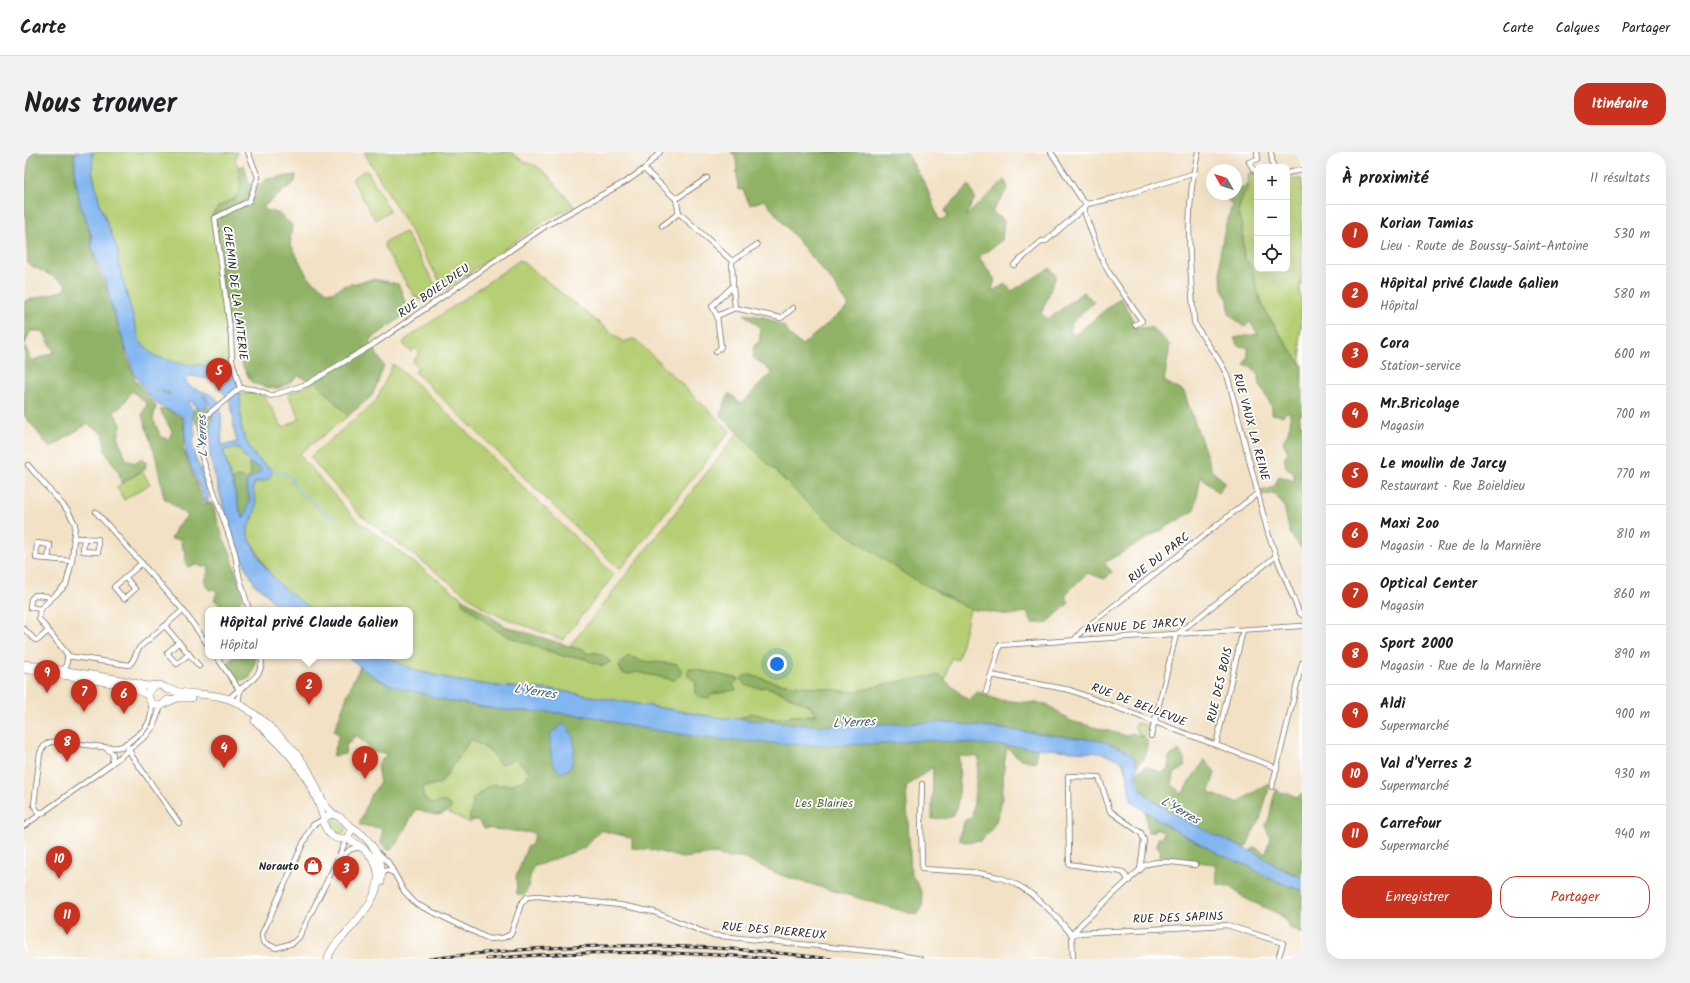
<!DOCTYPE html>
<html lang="fr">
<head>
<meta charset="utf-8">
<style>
  :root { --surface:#fff; --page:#f2f2f2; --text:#202124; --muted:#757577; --line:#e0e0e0; --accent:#c8321e }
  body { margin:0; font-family:Kalam,sans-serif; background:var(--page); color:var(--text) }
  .controls { position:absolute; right:12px; top:12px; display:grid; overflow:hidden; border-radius:8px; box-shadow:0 4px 16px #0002 }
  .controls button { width:36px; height:36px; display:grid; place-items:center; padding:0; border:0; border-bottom:1px solid var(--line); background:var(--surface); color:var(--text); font:20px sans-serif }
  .compass { position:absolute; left:1182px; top:12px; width:36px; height:36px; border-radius:50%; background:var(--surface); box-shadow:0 4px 16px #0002; rotate:309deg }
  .you { position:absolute; left:753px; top:512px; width:14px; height:14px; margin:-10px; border:3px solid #fff; border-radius:50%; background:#1a73e8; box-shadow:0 0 0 6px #1a73e833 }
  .badge { display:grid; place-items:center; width:26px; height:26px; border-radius:50%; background:var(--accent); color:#fff; font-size:13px; font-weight:700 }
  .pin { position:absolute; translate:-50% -33px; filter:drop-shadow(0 1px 2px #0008) }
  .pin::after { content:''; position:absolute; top:21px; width:14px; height:12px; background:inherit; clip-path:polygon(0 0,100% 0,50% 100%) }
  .popup { position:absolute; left:181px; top:455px; width:208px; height:52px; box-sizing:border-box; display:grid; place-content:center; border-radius:8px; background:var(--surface); filter:drop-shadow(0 1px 3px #0005); font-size:13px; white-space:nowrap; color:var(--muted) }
  .popup b { font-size:15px; color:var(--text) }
  .popup::after { content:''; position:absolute; left:50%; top:100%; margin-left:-8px; border:8px solid transparent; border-top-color:var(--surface) }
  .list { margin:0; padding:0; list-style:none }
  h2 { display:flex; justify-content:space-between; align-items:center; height:52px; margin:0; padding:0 16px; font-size:17px }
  h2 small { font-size:13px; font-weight:400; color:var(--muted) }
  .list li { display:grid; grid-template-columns:26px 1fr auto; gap:12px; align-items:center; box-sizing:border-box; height:60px; padding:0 16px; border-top:1px solid var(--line) }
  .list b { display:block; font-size:15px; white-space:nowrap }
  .list p { margin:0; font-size:13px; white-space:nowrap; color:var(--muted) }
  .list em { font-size:13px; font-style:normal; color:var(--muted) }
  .actions { display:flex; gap:8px; padding:12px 16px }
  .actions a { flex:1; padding:9px 0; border:1px solid var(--accent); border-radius:16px; text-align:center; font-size:14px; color:var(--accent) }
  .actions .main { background:var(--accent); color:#fff }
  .icon { flex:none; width:22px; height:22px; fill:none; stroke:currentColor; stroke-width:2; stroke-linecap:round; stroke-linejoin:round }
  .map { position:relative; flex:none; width:1278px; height:807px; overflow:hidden; border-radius:16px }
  header { display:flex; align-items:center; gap:24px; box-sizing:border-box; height:56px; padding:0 20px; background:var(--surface); border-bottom:1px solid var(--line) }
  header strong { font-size:19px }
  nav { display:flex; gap:22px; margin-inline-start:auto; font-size:14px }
  .intro { display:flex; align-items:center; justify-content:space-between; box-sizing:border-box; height:96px; padding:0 24px }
  h1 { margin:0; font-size:28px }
  .button { padding:10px 18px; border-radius:16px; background:var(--accent); color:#fff; font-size:14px; font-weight:700 }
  main { display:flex; gap:24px; padding:0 24px }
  aside { flex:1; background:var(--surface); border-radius:16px; box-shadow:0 4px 16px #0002 }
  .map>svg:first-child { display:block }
  .green { fill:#b6cf74; stroke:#707d50; fill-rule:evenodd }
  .forest { fill:#90b266; stroke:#5e6e48; fill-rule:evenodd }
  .water { fill:#82b6f0; stroke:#56708e; fill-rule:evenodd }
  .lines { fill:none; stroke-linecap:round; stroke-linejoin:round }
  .stream { stroke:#82b6f0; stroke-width:1.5 }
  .river { stroke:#82b6f0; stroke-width:10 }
  .minor-casing { stroke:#716b61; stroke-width:6 }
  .secondary-casing { stroke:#716b61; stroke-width:8 }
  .minor { stroke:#fff; stroke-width:4.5 }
  .secondary { stroke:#fff; stroke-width:7 }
  .rail-casing { stroke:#2b2b2b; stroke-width:3 }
  .rail { stroke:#fff; stroke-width:1.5; stroke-dasharray:4.5; stroke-linecap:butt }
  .labels { text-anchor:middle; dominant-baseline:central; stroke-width:3.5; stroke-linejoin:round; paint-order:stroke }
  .street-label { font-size:12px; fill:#2b2b2b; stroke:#fff }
  .park-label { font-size:12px; fill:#555c41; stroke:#fff }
  .poi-label { font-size:12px; font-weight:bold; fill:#2b2b2b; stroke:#fff; text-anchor:end }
  .water-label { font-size:13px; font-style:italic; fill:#495c70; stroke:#fff }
</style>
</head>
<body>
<header>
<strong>Carte</strong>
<nav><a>Carte</a><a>Calques</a><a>Partager</a></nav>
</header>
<div class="intro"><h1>Nous trouver</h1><a class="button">Itinéraire</a></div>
<main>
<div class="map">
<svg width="1278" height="807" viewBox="0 0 1278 807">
  <rect width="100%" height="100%" fill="#fff"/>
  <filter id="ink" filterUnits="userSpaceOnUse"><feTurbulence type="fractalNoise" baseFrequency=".025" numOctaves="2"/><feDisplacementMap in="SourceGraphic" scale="8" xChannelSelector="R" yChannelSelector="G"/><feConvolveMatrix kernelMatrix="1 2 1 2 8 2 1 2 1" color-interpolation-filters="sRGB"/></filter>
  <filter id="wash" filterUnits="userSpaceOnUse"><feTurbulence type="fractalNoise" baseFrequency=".012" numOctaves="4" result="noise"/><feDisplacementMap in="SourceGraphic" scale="16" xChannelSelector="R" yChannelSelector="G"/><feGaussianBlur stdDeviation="0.9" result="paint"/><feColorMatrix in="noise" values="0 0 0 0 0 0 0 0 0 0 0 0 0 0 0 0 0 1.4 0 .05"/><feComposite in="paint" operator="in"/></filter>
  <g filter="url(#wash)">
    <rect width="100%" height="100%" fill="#f2e1c5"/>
    <!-- green -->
    <g class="green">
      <path d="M69,0H214L211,7C216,18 221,38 210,47C200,55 196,50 188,64L202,161L208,222L187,214L158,212L130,204L115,188L94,109L95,102L76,52L68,19Z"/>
      <polygon points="340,0 487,0 499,9 514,15 524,23 550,54 524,67 423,136 417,131"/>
      <polygon points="340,19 344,20 366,59 351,68 329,29 329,26"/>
      <polygon points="1225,21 1233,24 1233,117 1263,117 1263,28 1278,27 1278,125 1275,142 1278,149 1278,168 1275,187 1277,199 1276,200 1277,213 1242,161 1233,139 1228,114 1220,105 1218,71 1214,60 1219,43 1224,38"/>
      <polygon points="381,80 412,134 409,140 397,148 391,145 360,95 361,90"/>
      <polygon points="496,108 599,190 609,187 612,188 706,279 598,415 594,416 391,220 394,215 388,210 396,201 391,196 387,200 379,192 381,188"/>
      <polygon points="369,212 392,231 590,423 539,488 465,460 335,362 286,305 352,249"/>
      <path d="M292,230L324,264L275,302L331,367L438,446L439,451L472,478L485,485L539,504L560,506L565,509L564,502L561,499L546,495L549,490L714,281L782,350L918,443L946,457L934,508L927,506L921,528L915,523L829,540L754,531L726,523L735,536L742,535L754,539L786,554L792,563L767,564L750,567L727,561L715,567L691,565L531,538L472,534L436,529L393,519L360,504H386V458H289L264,441L246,422L224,384V375L230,365L231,344L228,337L232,330H238L248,318C216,296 217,278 216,242L232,241L241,245L259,276L276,266L264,242ZM604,504L618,509L653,512L650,528L613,520ZM665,516L715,527L708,532L711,538L689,542L671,541L672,530Z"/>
      <polygon points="215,296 226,311 225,314 227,323 223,327 214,325 208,328 199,298"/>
      <polygon points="118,319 126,332 100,348 93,335"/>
      <polygon points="1112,571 1124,574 1120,585 1115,583 1116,581 1113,581 1114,578 1110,576"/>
      <path d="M447,587L468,600L476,613L491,607L505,619L502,627L487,633H467L448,647L452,662L447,671C430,663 414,657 399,645V635L417,631Z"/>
      <path d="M305,666H312L322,676L320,682C311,683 306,678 303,671Z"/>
    </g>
    <!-- forest -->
    <g class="forest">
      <path d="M6,0H50V25L67,85V92L72,113L80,128L87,152L101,194L102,204L111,227L122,243L132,254L129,267L137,285L145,287L148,279L136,258L141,257L158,266L161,284L159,297L180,352L188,351L199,386L206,400L219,446L208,458H204L190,448L193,440L190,437L186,438L181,431L185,414L178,415L172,412L164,415L161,411L162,403L157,392L158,387H147L153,374L164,364L140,346L132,306L118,263L123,252L108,239L97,255L89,259L97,272L94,286L102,307L110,311L118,306L122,310L121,317L97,331L95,321L81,299L79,281L63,272L26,296L0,263L1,149L41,138L43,133L30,125L4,112L0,40ZM6,179H19L30,200L7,209L1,193Z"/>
      <polygon points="707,0 882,0 902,34 915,68 924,66 921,58 945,33 951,46 941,65 981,28 984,36 968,60 980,69 978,88 955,105 971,128 967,140 981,132 988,139 1026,116 1032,124 1017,162 1025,167 1059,140 1070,150 1048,171 1045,179 1051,183 1097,145 1113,176 1127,175 1146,193 1140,229 1160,240 1188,319 1201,330 1194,341 1177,324 1170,359 1080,411 1088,420 1081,427 1063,421 1041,443 1045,451 1023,471 1008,471 1003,460 985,463 946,457 884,424 814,376 782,350 696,263 705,241 717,252 748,220 729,205 730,194 736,189 736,176 720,162 740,165 761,175 767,185 778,193 825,154 806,127 740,48 726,53 719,38 714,37 712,6"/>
      <path d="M220,13L225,32L231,37L243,27L272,23L271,30L240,54L241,58L254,61L268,73L266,91L283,124L303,140H309L319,134L349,127L374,132L378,140L384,160L345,189L360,214L348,244L324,264L292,230L274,224C255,240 252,238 228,231L217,211L202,161L194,88L188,64L194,55L211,46L217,35L214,15Z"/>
      <path d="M1224,32V38L1219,43L1214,60L1218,71L1220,105L1228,114L1233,139L1242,161L1258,186L1278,213V262L1276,263V272H1278V397L1266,382L1260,354L1250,341L1239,344L1237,339L1250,335L1255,324L1270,329V322L1262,315L1260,306L1264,300L1259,290C1264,281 1270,268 1264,259L1258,264L1248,262V255L1236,233L1234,224L1227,214L1220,213L1224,206V195L1214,194L1210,186L1234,182L1226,170L1220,175L1205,162L1204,148L1198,136L1196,102L1201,75L1208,53L1198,42H1212V34L1217,36Z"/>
      <path d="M122,222C132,227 142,233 147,244L132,237Z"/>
      <path d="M172,254L177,257L184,256C191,264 188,271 186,281L172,271L169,263Z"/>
      <polygon points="226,311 236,316 237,319 224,328 222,332 226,348 222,363 218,366 208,328 214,325 223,327 227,323 225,314"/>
      <path d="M438,446L481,474L561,499L564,502C574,498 580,504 587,510L579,514L565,509L560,506L539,504L485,485L472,478L438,451Z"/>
      <polygon points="210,504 233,504 226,526 211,530 203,513"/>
      <polygon points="604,504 618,509 653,512 657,517 657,522 650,528 613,520 603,523 597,520 595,513"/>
      <path d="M336,515L356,529L399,542H405L414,547L477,558L525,560L570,565L606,574L687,587L742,570L715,567L727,561L750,567L767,564L792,563L786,554L754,539L742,535L735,536L721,533L717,527L720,524L726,523L754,531L829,540L872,530L915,523L944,548L954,540L974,548L1023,552L1047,569L1103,584L1108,581L1121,586L1124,589L1120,607L1107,618L1104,625L1095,601L1013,595L1012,610L996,607L983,596C977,620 982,646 972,669C969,676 962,683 957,689L940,690L936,688L935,684L941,668L948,666L955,605L935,604C935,617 938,658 927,665C922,667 914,666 908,667L909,615L882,635L887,722C895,731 906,754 892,763L759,724L717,705L705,706L691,702L658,706L629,698L608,696V686L576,678L560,696L509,715C505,724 506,734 500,743L493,742L492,725L503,695L508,692L511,681L460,676L455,669L445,667L449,651L448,647L467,633H487L502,627L505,619L491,607L476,613L468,600L447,587L417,631L399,635V645L408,652C416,649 422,648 428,655C415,668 407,662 392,657L371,694L364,698L357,691L358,676L335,673L346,644L356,631L353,614L363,602L349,600L332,583L322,594L321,602L309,604L315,583L310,579L328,531Z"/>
      <polygon points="665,516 715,527 709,532 712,538 689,542 684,546 676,545 671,541 672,530 664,524"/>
      <path d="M1155,598L1161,609V614L1150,622L1148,632L1158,643L1165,630L1181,608L1191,620L1185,641L1213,651L1244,631L1246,633L1235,671C1228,677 1227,688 1221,697C1196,686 1107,652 1114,620L1122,614L1138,621L1145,616V605Z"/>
      <path d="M1253,637L1256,641H1265L1273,646L1278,642V725L1252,714L1226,699L1231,695L1242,702L1246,685L1241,674C1249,662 1246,649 1253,637Z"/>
      <polygon points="1121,659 1140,672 1195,702 1222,713 1247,727 1278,739 1278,782 1266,776 1257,763 1220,746 1207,735 1193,732 1191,712 1135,706 1137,699 1133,694 1134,686 1138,686 1140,680 1132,676 1129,680 1124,680"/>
    </g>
    <!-- water -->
    <g class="water">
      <path d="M51,0H69L68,19L76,52L95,102L94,109L115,188L130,204L158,212L187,214L208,222L212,227L216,240L217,275L220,285L231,305L248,318C248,328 240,330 232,330C225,337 233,345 232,353C232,363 224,373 223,379C223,385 228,391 230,396C246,427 262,439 289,458H256L239,438L232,434L222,416L205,374L186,307V281L189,260L181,244L179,243L178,245H181L184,256L177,257L166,249L163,250L169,258L168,264L171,283L168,290L171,302V306L176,316L184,343V350L182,351L162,302L160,267L156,263L136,254L124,243L110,221L86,149L81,126L74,113L67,93L68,86L61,64L57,57L51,24ZM123,223C131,226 142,234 146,243L132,237ZM167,224L186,227L205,247L209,262L210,278L213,290L198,294C197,284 199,255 193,247C185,238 166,240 161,228L163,225ZM215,296C220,305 225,313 236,316L237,319L224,328L222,332L226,348L220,366H218L199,298Z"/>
      <path d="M323,504H360L393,519L436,529L472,534L531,538L691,565L799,574L920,570L1078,589C1088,593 1103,597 1110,606C1116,615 1111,619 1112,627C1113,633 1120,641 1124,644C1157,671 1197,685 1235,703C1241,706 1247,711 1253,714C1261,719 1269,722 1278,725V739L1247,727L1222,713L1195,702L1140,672L1108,650C1098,619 1114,611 1076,601L900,588L856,592L779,593L687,587L606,574L570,565L525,560L477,558L414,547C401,541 386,539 373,535C354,529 337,517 323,504Z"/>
      <path d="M539,572C554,582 551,600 547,615L538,621C525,613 526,595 526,582Z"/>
    </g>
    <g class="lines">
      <!-- stream -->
      <polyline class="stream" points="246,319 259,320 266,325 274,339 287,348 297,358 311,368"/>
      <!-- river -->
      <path class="river" d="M116,216C130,230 132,235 153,235"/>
    </g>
  </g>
  <g filter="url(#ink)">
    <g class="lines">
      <defs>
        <g id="minor">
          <polyline points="1027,0 1058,48 1063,52 1091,46 1168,22"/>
          <path d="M1174,0C1160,60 1166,110 1170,170C1180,190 1196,205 1204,226L1244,381L1252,404L1275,460L1278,463"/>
          <polyline points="1247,0 1249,15"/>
          <polyline points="620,17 652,47 655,61 708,109 733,93"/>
          <polyline points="1233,20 1230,18 1225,10 1234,7 1233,0"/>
          <polyline points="1263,21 1278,18"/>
          <polyline points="652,47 683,26"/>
          <polyline points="1063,52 1061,55 1061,62 1076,103 1084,119 1118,169 1111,173"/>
          <polyline points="638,74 655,61"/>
          <polyline points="990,113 1018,89 1022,89 1061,55"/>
          <polyline points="709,134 711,156 757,166 769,156"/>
          <polyline points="693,164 711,156"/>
          <polyline points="692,200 697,195 693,164 688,154 709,134 708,109"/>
          <polyline points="216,236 208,208 207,184 191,66 225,49 234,25 224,0"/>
          <polyline points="4,313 44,359 51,372 48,409 42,433 16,457 15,467 44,503 41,518"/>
          <polyline points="72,360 159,458 184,493"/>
          <polyline points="49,386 74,387 74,400 59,399 60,386"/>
          <polyline points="24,407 26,393 13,391 12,406 48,409"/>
          <polyline points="101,425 111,437 100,447 90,435 118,411"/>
          <polyline points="16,457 6,455 7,447 11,443 23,444 26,447"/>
          <path d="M225,458L215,424L211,401L176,299L178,267L216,236C228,236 237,238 247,244L283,232L350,192L523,73L603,29L620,17L636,0"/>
          <polyline points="141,474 175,514"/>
          <polyline points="0,477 11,488 14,488 24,479"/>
          <polyline points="1050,488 1059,478 1234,341"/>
          <polyline points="155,490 143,501 153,512 165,502"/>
          <path d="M43,504L105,513C111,508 111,501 116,495L159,458"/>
          <polyline points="192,504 216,539"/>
          <polyline points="967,523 1046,538 1253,616"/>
          <polyline points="962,540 976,493 1278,474"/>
          <path d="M205,547C217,532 240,529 238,504"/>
          <polyline points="214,551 216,539"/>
          <polyline points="1127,584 1152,483 1252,404"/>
          <polyline points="102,591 108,604 155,671"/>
          <polyline points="1192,593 1219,478"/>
          <polyline points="82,596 89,602 88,611"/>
          <path d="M898,632L897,667L898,717C924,719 952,718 977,726C1006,735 1029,760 1048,783"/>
          <polyline points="1248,635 1278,511"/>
          <path d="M21,660H14L10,653L16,601C18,597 20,593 24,591C36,585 78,599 96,595C102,593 108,587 114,583C125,575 129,564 127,550"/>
          <polyline points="300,667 289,673 283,683 238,782 239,790 252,796 269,791 275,785 312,711 323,686"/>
          <polyline points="0,674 87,612 122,584 129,575 137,554"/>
          <polyline points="354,701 364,710 380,739 392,752 465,787 479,786 487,782 497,752 503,745 514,744 596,753 630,760 687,783 864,801 897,807"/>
          <polyline points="315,707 327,697 337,695"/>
          <polyline points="358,724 360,720 363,718 370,721"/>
          <polyline points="1105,729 1099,720 1045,712 1044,624 1075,625 1086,659 1117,681 1120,688 1116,718"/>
          <polyline points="1048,783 1054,781 1203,773 1259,791 1254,807"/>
          <path d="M1049,807L1048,783L1057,772L1121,713C1138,707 1153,711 1171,713"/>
        </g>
        <g id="secondary">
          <polyline points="0,512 98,528 122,534 136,533 144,538"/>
          <polyline points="0,517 95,532"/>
          <path d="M130,534L124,541C124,549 128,554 137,554L144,548"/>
          <polyline points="107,535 124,543"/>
          <path d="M142,536C160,545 184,539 205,547C230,557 267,592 282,615C289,626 293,639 300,651C302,655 306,658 309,662"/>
          <polyline points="142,551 153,546 167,546"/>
          <path d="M231,569C265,599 287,623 300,667"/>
          <path d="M306,662C316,663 324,670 327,679L323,686C311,690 299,679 300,667Z"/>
          <path d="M325,673C346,686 361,705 357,730"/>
          <path d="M304,807C306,796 316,788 323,780C341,760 369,729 345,702C339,695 330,691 323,686"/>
        </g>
      </defs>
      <!-- minor casing -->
      <use href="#minor" class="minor-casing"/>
      <!-- secondary casing -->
      <use href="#secondary" class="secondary-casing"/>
      <!-- minor -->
      <use href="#minor" class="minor"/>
      <!-- secondary -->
      <use href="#secondary" class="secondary"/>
      <defs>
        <g id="rail">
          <path d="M405,807C538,790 674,789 807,807"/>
          <path d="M463,807C559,798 656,799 751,807"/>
        </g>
      </defs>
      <!-- rail casing -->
      <use href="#rail" class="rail-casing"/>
      <!-- rail -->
      <use href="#rail" class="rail"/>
    </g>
  </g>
  <!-- icons -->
  <defs>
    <symbol id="shop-disc" viewBox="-11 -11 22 22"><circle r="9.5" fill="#c8321e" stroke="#fff"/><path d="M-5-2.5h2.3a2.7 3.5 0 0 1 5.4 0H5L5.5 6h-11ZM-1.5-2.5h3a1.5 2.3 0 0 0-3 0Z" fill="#fff"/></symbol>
  </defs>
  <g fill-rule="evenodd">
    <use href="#shop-disc" x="278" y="703" width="22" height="22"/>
  </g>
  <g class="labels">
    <!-- street labels -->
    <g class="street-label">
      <text transform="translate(410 139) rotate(-35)">RUE BOIELDIEU</text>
      <text transform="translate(211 141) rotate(83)">CHEMIN DE LA LAITERIE</text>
      <text transform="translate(1227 275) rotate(75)">RUE VAUX LA REINE</text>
      <text transform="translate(1135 406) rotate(-38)">RUE DU PARC</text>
      <text transform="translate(1111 474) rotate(-4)">AVENUE DE JARCY</text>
      <text transform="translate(1196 533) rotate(-77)">RUE DES BOIS</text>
      <text transform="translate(1115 553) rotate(21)">RUE DE BELLEVUE</text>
      <text transform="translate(1154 766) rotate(-2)">RUE DES SAPINS</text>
      <text transform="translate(750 779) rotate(5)">RUE DES PIERREUX</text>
    </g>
    <!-- park labels -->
    <g class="park-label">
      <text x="800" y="651">Les Blairies</text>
    </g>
    <!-- poi labels -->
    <g class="poi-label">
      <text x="275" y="714">Norauto</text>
    </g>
    <!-- water labels -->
    <g class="water-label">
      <text transform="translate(179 284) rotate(-92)">L'Yerres</text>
      <text transform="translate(511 540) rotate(8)">L'Yerres</text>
      <text transform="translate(830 571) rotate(-3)">L'Yerres</text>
      <text transform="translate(1156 659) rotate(30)">L'Yerres</text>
    </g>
  </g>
</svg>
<div class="controls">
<button>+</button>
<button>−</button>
<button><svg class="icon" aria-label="locate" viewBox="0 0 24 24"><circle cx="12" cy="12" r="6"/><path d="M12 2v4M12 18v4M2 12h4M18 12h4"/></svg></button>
</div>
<svg class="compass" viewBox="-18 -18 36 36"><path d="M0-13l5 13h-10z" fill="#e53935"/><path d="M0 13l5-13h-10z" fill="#757577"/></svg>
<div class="you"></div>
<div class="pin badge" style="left:341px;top:627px">1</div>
<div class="pin badge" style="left:285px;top:553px">2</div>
<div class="popup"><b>Hôpital privé Claude Galien</b>Hôpital</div>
<div class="pin badge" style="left:322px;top:737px">3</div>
<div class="pin badge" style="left:200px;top:616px">4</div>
<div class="pin badge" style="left:195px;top:239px">5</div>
<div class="pin badge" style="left:100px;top:562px">6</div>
<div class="pin badge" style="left:60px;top:560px">7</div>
<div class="pin badge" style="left:43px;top:610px">8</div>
<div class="pin badge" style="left:23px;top:541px">9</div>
<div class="pin badge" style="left:35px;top:727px">10</div>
<div class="pin badge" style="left:43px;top:783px">11</div>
</div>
<aside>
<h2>À proximité<small>11 résultats</small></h2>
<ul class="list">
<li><span class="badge">1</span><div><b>Korian Tamias</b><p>Lieu · Route de Boussy-Saint-Antoine</p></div><em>530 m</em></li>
<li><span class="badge">2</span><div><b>Hôpital privé Claude Galien</b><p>Hôpital</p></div><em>580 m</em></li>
<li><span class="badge">3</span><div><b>Cora</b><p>Station-service</p></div><em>600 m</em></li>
<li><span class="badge">4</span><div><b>Mr.Bricolage</b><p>Magasin</p></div><em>700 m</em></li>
<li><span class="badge">5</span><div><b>Le moulin de Jarcy</b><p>Restaurant · Rue Boieldieu</p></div><em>770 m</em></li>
<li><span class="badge">6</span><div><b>Maxi Zoo</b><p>Magasin · Rue de la Marnière</p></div><em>810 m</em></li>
<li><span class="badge">7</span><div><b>Optical Center</b><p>Magasin</p></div><em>860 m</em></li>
<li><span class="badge">8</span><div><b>Sport 2000</b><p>Magasin · Rue de la Marnière</p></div><em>890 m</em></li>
<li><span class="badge">9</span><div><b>Aldi</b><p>Supermarché</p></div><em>900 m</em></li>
<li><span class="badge">10</span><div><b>Val d'Yerres 2</b><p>Supermarché</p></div><em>930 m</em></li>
<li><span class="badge">11</span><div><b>Carrefour</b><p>Supermarché</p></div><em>940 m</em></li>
</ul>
<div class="actions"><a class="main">Enregistrer</a><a>Partager</a></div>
</aside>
</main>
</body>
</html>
